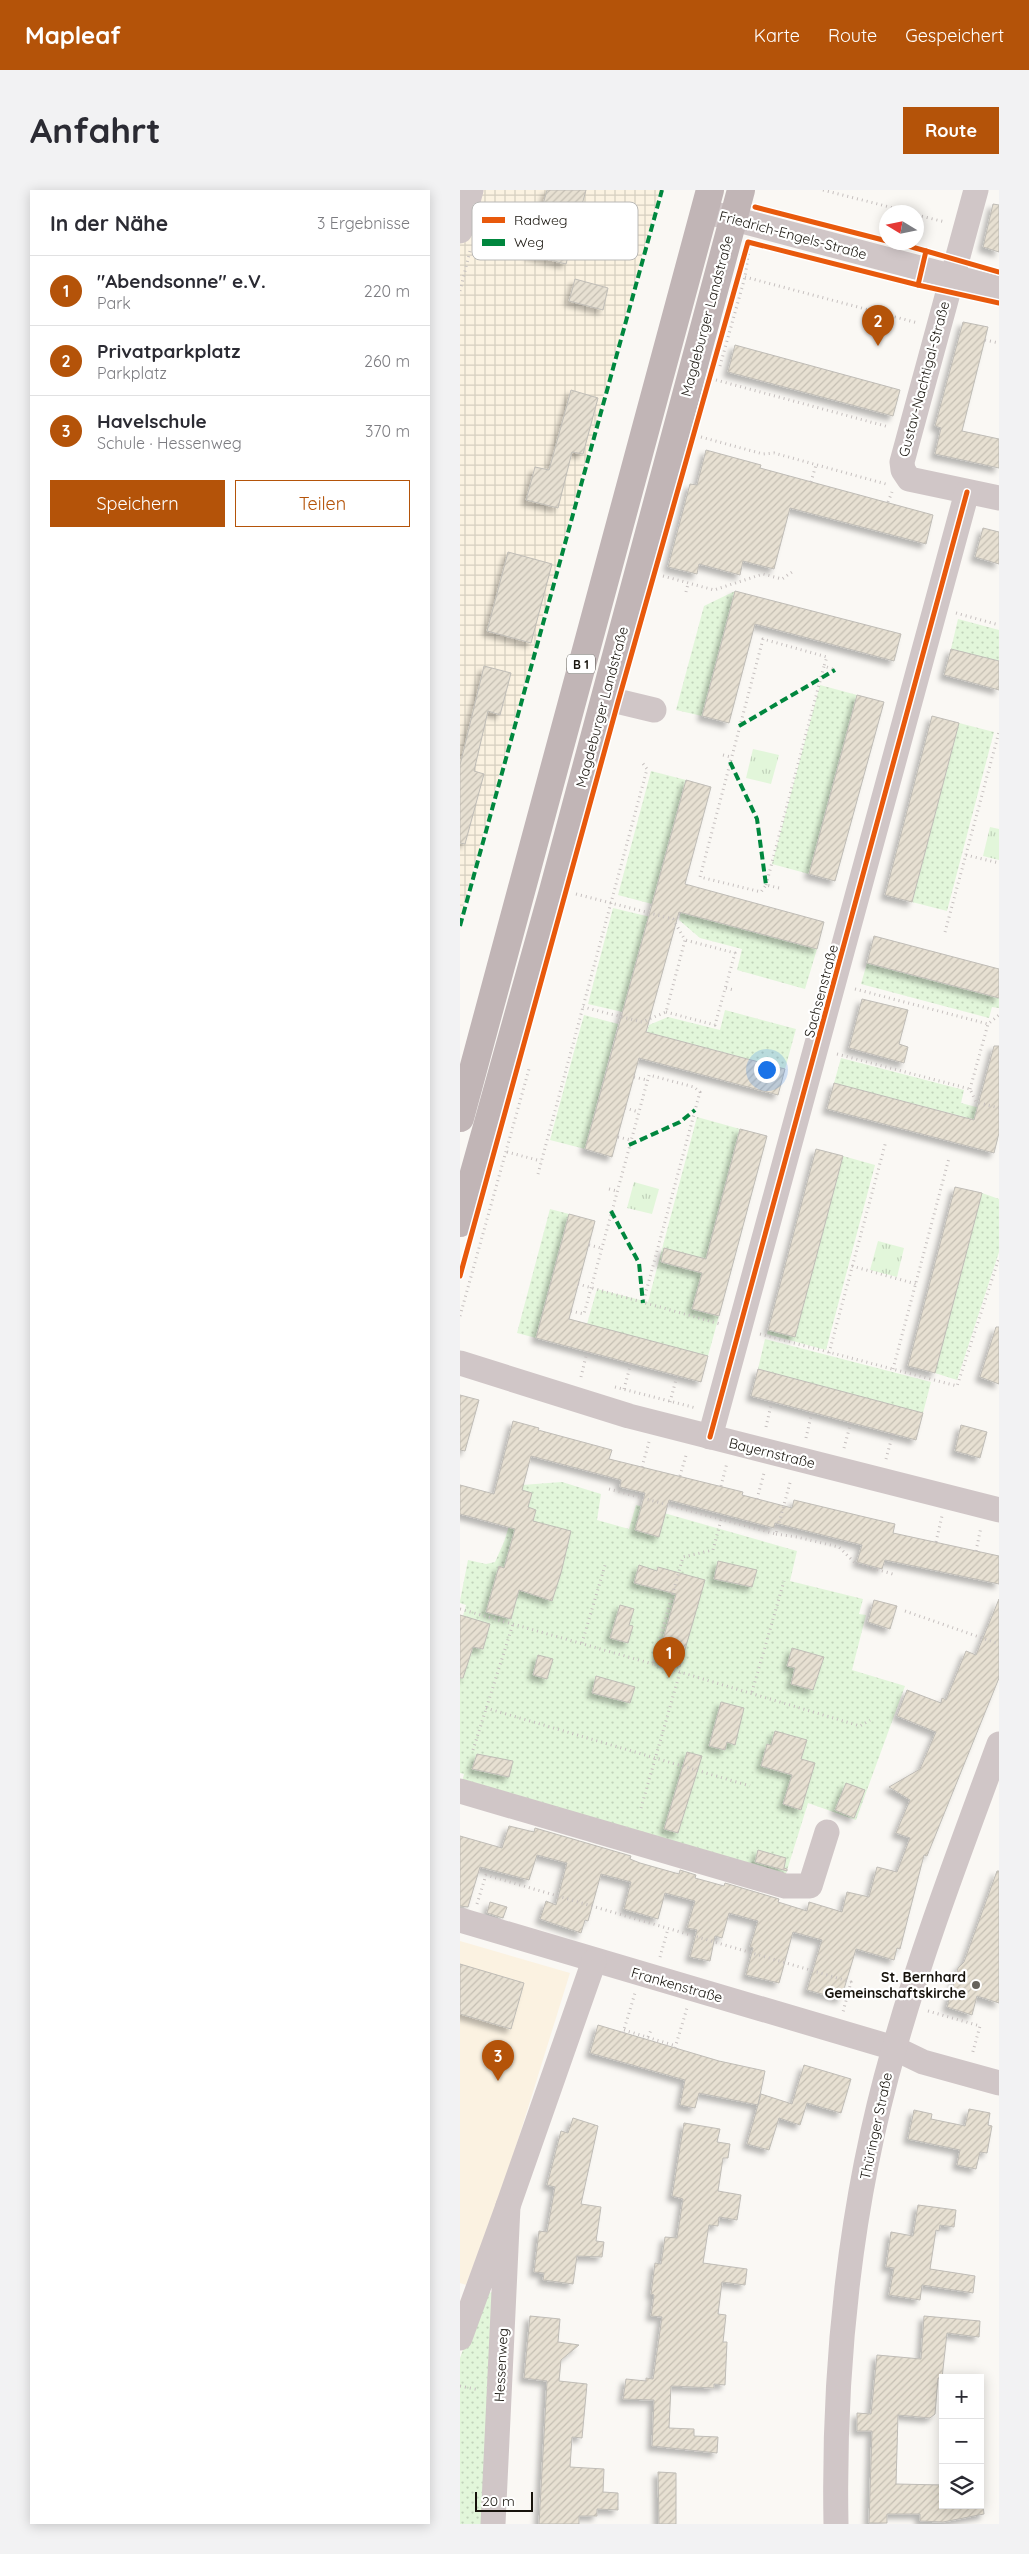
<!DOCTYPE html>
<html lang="de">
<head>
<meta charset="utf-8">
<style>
  :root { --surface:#fff; --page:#f2f2f3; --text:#2b2b33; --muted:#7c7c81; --line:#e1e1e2; --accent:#b45309 }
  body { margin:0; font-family:Quicksand,sans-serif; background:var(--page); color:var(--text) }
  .controls { position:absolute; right:15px; bottom:15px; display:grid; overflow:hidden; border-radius:0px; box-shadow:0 2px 12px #0003 }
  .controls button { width:45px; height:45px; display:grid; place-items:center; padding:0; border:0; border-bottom:1px solid var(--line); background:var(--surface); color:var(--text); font:25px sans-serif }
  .compass { position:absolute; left:419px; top:15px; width:45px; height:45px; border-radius:50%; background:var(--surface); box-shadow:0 2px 12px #0003; rotate:280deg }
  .scale { position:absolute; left:15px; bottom:12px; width:58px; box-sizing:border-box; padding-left:5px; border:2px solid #17130c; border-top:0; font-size:14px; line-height:18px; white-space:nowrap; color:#17130c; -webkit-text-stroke:4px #fff; paint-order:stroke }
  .you { position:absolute; left:306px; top:879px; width:18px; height:18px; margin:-12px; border:4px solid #fff; border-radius:50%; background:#1a73e8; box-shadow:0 0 0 8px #1a73e833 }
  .badge { display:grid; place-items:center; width:32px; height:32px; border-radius:50%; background:var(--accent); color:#fff; font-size:16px; font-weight:700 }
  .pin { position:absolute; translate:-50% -41px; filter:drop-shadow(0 1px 2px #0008) }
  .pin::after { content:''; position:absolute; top:26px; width:18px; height:15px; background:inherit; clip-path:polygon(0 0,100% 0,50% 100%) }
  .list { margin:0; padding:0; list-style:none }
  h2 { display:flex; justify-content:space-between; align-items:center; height:65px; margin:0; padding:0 20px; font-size:21px }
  h2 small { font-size:16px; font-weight:400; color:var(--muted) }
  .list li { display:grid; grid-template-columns:32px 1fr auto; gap:15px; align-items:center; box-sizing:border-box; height:70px; padding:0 20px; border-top:1px solid var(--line) }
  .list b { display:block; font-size:19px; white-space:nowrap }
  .list p { margin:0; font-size:16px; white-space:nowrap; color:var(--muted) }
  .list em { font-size:16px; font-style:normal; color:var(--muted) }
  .actions { display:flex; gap:10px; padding:15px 20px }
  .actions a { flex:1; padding:11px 0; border:1px solid var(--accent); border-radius:0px; text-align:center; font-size:18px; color:var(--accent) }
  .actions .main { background:var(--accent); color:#fff }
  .icon { flex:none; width:28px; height:28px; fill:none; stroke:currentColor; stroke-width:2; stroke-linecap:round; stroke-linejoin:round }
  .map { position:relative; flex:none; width:539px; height:2334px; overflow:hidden; border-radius:0px }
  header { display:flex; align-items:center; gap:30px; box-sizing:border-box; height:70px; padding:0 25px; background:var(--accent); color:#fff }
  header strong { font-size:24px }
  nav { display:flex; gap:28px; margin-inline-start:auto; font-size:18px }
  .intro { display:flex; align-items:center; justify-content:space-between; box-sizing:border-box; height:120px; padding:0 30px }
  h1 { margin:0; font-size:35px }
  .button { padding:12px 22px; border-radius:0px; background:var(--accent); color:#fff; font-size:18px; font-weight:700 }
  main { display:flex; gap:30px; padding:0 30px }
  aside { flex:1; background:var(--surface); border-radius:0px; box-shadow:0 2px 12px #0003 }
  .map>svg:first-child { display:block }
  .industrial { fill:url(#industrial-grid) }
  .built { fill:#fbf2e1 }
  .grass { fill:url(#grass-dots) }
  .park { fill:url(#park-tufts) }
  .building { fill:url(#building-hatch); stroke:#bfbcb6; filter:url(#shadow) }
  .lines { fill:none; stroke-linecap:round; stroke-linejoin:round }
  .path { stroke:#c6c0bf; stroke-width:3; stroke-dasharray:1 4; stroke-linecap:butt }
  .minor { stroke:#d0c6c7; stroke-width:25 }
  .major { stroke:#c1b5b6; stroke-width:28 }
  .quiet { stroke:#00873e; stroke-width:4; stroke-dasharray:8 4; stroke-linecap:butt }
  .cycleway-casing { stroke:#fff; stroke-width:8 }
  .cycleway { stroke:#e8590c; stroke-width:5 }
  .poi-dot { fill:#66635d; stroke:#fff; stroke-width:2 }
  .labels { text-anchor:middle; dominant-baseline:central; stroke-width:4.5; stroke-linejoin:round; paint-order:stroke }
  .shield { fill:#fff; stroke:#5d5a55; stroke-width:1 }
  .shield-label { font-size:12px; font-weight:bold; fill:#17130c }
  .street-label { font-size:14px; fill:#17130c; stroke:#fff }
  .poi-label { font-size:14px; font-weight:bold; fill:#17130c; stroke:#fff; text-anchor:end }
  .key { fill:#fff; stroke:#b9b8b6; stroke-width:1 }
  .key-label { font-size:14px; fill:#17130c }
</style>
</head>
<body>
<header>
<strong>Mapleaf</strong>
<nav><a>Karte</a><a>Route</a><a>Gespeichert</a></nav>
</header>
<div class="intro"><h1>Anfahrt</h1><a class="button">Route</a></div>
<main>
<aside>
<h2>In der Nähe<small>3 Ergebnisse</small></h2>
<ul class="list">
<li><span class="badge">1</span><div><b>&quot;Abendsonne&quot; e.V.</b><p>Park</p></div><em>220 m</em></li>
<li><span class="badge">2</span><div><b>Privatparkplatz</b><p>Parkplatz</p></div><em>260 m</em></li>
<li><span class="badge">3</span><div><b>Havelschule</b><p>Schule · Hessenweg</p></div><em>370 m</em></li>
</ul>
<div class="actions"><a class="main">Speichern</a><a>Teilen</a></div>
</aside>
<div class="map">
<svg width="539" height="2334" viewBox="0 0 539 2334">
  <defs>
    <pattern id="industrial-grid" width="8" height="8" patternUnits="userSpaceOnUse" patternTransform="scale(1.25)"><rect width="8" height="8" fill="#fbf2e1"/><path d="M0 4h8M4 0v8" fill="none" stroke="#d6cfc0"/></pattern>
    <pattern id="grass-dots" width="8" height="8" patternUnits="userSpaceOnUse" patternTransform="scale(1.25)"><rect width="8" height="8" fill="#e2f6da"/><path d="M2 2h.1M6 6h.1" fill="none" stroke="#c1d2ba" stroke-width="1.8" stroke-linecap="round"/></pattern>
    <pattern id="park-tufts" width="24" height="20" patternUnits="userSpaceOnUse" patternTransform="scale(1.25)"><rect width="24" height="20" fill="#e2f6da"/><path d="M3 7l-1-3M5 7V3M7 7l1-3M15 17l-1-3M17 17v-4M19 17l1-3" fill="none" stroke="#c1d2ba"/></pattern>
    <pattern id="building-hatch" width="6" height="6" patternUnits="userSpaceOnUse" patternTransform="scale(1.25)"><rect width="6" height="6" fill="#e7e0d2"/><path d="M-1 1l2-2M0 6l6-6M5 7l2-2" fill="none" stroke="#c5bfb3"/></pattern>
    <filter id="shadow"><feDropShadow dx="-4.5" dy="4.5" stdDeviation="2.5" flood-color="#0004"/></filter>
  </defs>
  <rect width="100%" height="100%" fill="#faf8f4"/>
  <!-- industrial -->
  <polygon class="industrial" points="0,0 200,0 0,728"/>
  <!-- built -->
  <polygon class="built" points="0,1751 110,1783 43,1998 6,2095 0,2093"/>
  <!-- grass -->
  <g class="grass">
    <polygon points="275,401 242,526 216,520 244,416"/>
    <polygon points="498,429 539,440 539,471 491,459"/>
    <polygon points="360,495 397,505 349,684 312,674"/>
    <polygon points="499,533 534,542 487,721 452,712"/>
    <polygon points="191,581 226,590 192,714 158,705"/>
    <polygon points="153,718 207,731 186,735 165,813 184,827 128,814"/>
    <polygon points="221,722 357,759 345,799 277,780 282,759 240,748 219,730"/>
    <polygon points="407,773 539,808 539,818 532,817 529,828 401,794"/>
    <polygon points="265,820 336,839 325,879 187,842 189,835 208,827 260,840"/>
    <polygon points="124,825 158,834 125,959 90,950"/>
    <polygon points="381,868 504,900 501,913 539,923 539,936 374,893"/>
    <polygon points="237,927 280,939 233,1119 259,1126 248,1166 127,1134 137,1099 188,1112"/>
    <polygon points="383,966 415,975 366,1160 307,1144 308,1140 335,1146"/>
    <polygon points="522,1003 539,1009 539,1062 497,1190 475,1183"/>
    <polygon points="90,1019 109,1024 76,1148 57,1143"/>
    <polygon points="305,1149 471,1192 463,1223 298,1179"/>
    <polygon points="102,1292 141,1304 137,1330 169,1339 176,1315 337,1361 330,1391 403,1409 399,1424 406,1425 392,1480 445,1496 396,1630 348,1613 324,1690 1,1596 4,1584 0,1583 0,1425 3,1426 6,1415 0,1413 0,1411 8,1370 26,1374 35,1372 44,1352 62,1295"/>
    <polygon points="24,2102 39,2103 25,2334 0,2334 0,2168"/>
  </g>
  <!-- park -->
  <g class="park">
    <polygon points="293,559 319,565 311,594 286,588"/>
    <polygon points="530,637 539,639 539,670 523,666"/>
    <polygon points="174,992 199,999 192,1024 167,1018"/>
    <polygon points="418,1051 444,1058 437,1087 410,1080"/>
  </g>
  <!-- building -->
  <g class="building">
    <polygon points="87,0 126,0 106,74 69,65"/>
    <polygon points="533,14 539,15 539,62 523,57"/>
    <polygon points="115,89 148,98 143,120 109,111"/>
    <polygon points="503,132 528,137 502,241 539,249 539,278 475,264 481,238 475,236"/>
    <polygon points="275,155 440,200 433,226 268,182"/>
    <polygon points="111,200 138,208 123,264 112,262 98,318 66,310 75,277 89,280"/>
    <polygon points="246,260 301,275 300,278 473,325 466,354 330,318 314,379 283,371 280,385 239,374 237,384 208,377 230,294 237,295"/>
    <polygon points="523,338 539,342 539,374 515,367"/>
    <polygon points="48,362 92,374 71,453 27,441"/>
    <polygon points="275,401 441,444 434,471 295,434 269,533 242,526"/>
    <polygon points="491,459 539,471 539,500 484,485"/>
    <polygon points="24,476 51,483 40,525 28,521 14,581 24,584 5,654 0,653 0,575"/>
    <polygon points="397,505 424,512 375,691 349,684"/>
    <polygon points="472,526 499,533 452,712 425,705"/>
    <polygon points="226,590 251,597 225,694 364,732 357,759 219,722 186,842 325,879 318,905 179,868 152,967 125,959"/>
    <polygon points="414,746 539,779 539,808 407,773"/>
    <polygon points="402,809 448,820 439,854 448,857 444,873 389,858"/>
    <polygon points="534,856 539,856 539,943 534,963 367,919 374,893 514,930"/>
    <polygon points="280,939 307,946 259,1126 232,1119 242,1083 201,1072 204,1058 246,1069"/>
    <polygon points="356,959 383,966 335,1147 308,1140"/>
    <polygon points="495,997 522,1003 475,1183 448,1176"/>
    <polygon points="109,1024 135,1031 109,1129 248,1166 241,1192 76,1148"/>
    <polygon points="536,1137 539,1137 539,1194 520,1187"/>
    <polygon points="298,1179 463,1223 456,1250 291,1206"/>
    <polygon points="0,1205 19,1210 5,1261 0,1260"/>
    <polygon points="53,1231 79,1238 78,1240 152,1260 149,1269 283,1302 282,1305 332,1318 334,1310 409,1328 435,1334 433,1343 539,1366 539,1394 425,1370 422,1379 397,1372 402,1355 315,1333 314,1338 209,1310 199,1347 175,1340 185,1303 160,1297 161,1290 71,1266 62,1300 72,1303 68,1317 76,1320 73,1331 111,1341 101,1383 92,1411 59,1400 51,1429 26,1422 39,1376 44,1378 55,1339 0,1324 0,1295 34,1304"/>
    <polygon points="501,1235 527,1242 520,1268 495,1261"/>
    <polygon points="258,1371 297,1380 292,1397 254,1389"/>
    <polygon points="179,1375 197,1381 198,1377 245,1390 220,1477 197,1470 216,1404 174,1393"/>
    <polygon points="539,1409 539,1488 467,1666 464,1665 440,1759 437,1758 434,1770 396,1759 381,1809 347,1800 362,1750 333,1742 319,1793 286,1785 293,1758 290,1757 298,1731 269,1723 262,1748 255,1746 250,1771 230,1767 237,1740 227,1738 235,1711 205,1703 198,1729 164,1719 171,1692 141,1684 128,1731 125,1730 121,1743 80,1729 86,1711 96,1715 107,1673 77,1665 69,1690 20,1677 8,1717 0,1716 0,1646 42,1658 49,1636 74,1642 75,1638 171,1666 170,1669 180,1673 219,1684 220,1680 236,1685 235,1688 264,1696 265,1693 319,1709 318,1712 347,1721 349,1712 382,1722 387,1702 409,1707 417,1677 437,1682 450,1648 436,1643 450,1610 429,1597 460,1579 476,1542 437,1526 447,1500 481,1513 482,1508 486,1510 506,1461 516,1465"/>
    <polygon points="414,1410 437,1416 430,1439 408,1432"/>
    <polygon points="160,1415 174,1419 169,1435 173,1436 168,1453 150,1448"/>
    <polygon points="0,1425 30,1434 23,1459 13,1457 3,1488 0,1488"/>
    <polygon points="332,1458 364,1467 353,1500 331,1494 335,1478 327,1476"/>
    <polygon points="78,1465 93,1469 87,1489 73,1485"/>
    <polygon points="136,1486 175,1497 170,1513 132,1503"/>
    <polygon points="261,1512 284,1518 275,1555 267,1552 265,1560 249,1556"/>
    <polygon points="315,1541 347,1550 341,1569 355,1573 341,1620 323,1614 332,1585 301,1576 307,1554 311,1555"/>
    <polygon points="227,1562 242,1566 218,1643 204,1639"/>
    <polygon points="17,1564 53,1571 49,1587 12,1579"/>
    <polygon points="386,1593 405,1600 394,1628 375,1620"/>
    <polygon points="298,1660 326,1668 324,1678 327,1679 327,1681 295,1672"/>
    <polygon points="537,1681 539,1681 539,1813 517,1806 512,1825 487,1817 498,1778 504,1772"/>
    <polygon points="30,1712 47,1717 43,1728 27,1723"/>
    <polygon points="0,1774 64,1793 51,1839 0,1824"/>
    <polygon points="138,1835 259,1871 305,1881 298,1915 239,1903 235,1918 220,1915 225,1890 130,1863"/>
    <polygon points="344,1875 391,1889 381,1923 347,1913 340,1935 319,1928 309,1960 287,1954 301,1904 332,1914"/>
    <polygon points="509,1919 530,1923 528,1935 532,1936 527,1963 520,1962 516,1979 497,1975 500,1960 448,1949 454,1920 472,1924 471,1929 505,1936"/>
    <polygon points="113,1928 138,1936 121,2014 141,2017 136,2051 144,2052 142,2067 117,2066 113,2094 83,2090 84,2083 74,2082 79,2041 87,2042 95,1997 87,1995 101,1941 108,1943"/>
    <polygon points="224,1933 260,1939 257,1952 270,1954 268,1968 263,1968 258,2001 281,2005 277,2030 259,2027 258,2036 249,2035 243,2073 287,2079 285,2095 262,2092 258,2124 266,2125 263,2152 267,2152 265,2195 254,2194 254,2198 211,2196 209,2238 234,2239 234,2246 258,2247 257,2263 192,2256 194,2210 163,2209 166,2189 186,2191 186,2188 193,2189 202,2127 191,2126 194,2105 191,2104 195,2073 201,2074 205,2047 217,2048 223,2009 212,2006"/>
    <polygon points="458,2015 496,2020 494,2037 480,2035 479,2041 476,2040 470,2079 515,2086 513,2103 462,2095 460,2110 429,2105 434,2078 426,2077 431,2042 453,2046"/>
    <polygon points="70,2126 100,2129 98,2152 119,2155 101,2170 99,2191 127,2194 122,2248 112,2247 110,2277 144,2279 143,2302 158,2303 158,2320 137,2319 137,2326 119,2326 119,2334 79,2334 87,2191 64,2188"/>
    <polygon points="464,2126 520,2131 519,2147 487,2143 482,2188 478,2188 475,2224 470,2228 438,2225 436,2294 483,2295 483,2315 523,2315 524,2324 483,2332 460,2331 460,2324 427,2324 427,2333 409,2333 412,2241 397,2241 397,2223 411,2224 417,2165 461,2169"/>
    <polygon points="198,2282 216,2283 216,2334 199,2334"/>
  </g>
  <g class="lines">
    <!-- path -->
    <g class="path">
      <polyline points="363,0 449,22"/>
      <polyline points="457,25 485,32"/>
      <polyline points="285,87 458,133"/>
      <polyline points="0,101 10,61"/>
      <polyline points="525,150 539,153"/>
      <polyline points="260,176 285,87 289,59"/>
      <polyline points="256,190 429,237"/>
      <polyline points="241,247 303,264 314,263 426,294"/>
      <polyline points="351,292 356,275"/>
      <polyline points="428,312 432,302"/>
      <polyline points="203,386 254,400 303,384 322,389 335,380"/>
      <polyline points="226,402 228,394"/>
      <polyline points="496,423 539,435"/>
      <polyline points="263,565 271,567"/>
      <polyline points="506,665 539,673"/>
      <polyline points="306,695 364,476"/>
      <polyline points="319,698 306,695 301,702 240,687 303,449 367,467 364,476 375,480"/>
      <polyline points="116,704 213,729 225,750 206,822 182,832 123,817"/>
      <polyline points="485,742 539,542"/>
      <polyline points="266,798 274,800"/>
      <polyline points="395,799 528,834 539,825"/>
      <polyline points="206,822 255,835 275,763 225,750"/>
      <polyline points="377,864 510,899 516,912 539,918"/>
      <polyline points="174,887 187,890"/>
      <polyline points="510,899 528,834"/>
      <polyline points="165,918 179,922"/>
      <polyline points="158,947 171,950"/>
      <polyline points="47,962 81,971"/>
      <polyline points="78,984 187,579 181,571"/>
      <polyline points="149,999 157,1001"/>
      <polyline points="129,1055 141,1058"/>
      <polyline points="392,1076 456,1094"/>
      <polyline points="118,1094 260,1134"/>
      <polyline points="111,1121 124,1124 189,885 234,897 240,902 183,1113"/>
      <polyline points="0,1126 69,879"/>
      <polyline points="300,1144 497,1196 539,1068"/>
      <polyline points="369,1163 426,951"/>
      <polyline points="433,1179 489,968"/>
      <polyline points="121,1187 127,1162"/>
      <polyline points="155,1197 236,1218"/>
      <polyline points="164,1199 171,1173"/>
      <polyline points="210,1212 217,1186"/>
      <polyline points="306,1237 312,1211"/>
      <polyline points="346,1248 352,1222"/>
      <polyline points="384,1258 391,1232"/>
      <polyline points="426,1269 433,1243"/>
      <polyline points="182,1277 189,1252"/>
      <polyline points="220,1286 227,1262"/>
      <polyline points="261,1296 267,1273"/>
      <polyline points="149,1299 316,1344 331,1289"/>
      <polyline points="297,1309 304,1283"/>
      <polyline points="261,1330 253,1360 223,1367 193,1474 400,1536 410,1530"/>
      <polyline points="316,1344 337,1347 379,1357 395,1373 436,1385"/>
      <polyline points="476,1352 482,1326"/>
      <polyline points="516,1361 521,1337"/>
      <polyline points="0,1419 193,1474"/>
      <polyline points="445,1421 539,1454"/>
      <polyline points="122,1453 146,1372"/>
      <polyline points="292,1502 324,1391"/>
      <polyline points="26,1518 290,1596"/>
      <polyline points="13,1560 53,1434"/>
      <polyline points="181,1618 220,1482"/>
      <polyline points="17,1714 26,1685 391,1792 383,1822"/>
      <polyline points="200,1767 208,1739"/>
      <polyline points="468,1821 520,1836 512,1865"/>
      <polyline points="164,1840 216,1856"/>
      <polyline points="163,1843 175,1803"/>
      <polyline points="188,1847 191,1840"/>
      <polyline points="215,1858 227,1818"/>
      <polyline points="0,2196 19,2200"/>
    </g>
    <!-- minor -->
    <g class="minor">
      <polyline points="516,0 442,272 443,280 449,289 539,308"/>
      <polyline points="244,21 539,99"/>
      <polyline points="0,41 11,0"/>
      <polyline points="144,508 194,520"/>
      <polyline points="0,1173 169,1226 539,1320"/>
      <polyline points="250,1247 507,302"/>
      <polyline points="0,1601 325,1696 350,1696 367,1642"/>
      <polyline points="0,1730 434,1858 463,1872 539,1893"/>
      <polyline points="48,2016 134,1771"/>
      <polyline points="0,2148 48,2016 33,2334"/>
      <path d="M376,2334C373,2176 390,2011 434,1859C463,1756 502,1655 539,1554"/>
    </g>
    <!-- major -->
    <g class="major">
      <polyline points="0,928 250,0"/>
      <polyline points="0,1033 93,701 281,0"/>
    </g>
    <!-- quiet -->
    <g class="quiet">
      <polyline points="279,536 375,480"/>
      <polyline points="270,572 297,629 306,695"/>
      <polyline points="0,736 202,0"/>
      <polyline points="169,955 220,932 235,920"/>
      <polyline points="151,1021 179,1073 183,1113"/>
    </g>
    <defs>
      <g id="cycleway">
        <polyline points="295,17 427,51"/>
        <polyline points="466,61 539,82"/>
        <polyline points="458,95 539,113"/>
        <polyline points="0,1086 158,512 288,52 458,95 466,61 434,52"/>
        <polyline points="250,1247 507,302"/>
      </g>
    </defs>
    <!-- cycleway casing -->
    <use href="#cycleway" class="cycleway-casing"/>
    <!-- cycleway -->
    <use href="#cycleway" class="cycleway"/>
  </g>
  <!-- markers -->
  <circle class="poi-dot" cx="516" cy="1795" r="5"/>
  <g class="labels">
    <!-- shield labels -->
    <rect class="shield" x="107" y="464.5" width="28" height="19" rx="4"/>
    <g class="shield-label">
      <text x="121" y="474">B 1</text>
    </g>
    <!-- street labels -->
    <g class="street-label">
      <text transform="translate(333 45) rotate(15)">Friedrich-Engels-Straße</text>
      <text transform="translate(247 126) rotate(-75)">Magdeburger Landstraße</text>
      <text transform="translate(464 189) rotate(-75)">Gustav-Nachtigal-Straße</text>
      <text transform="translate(142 517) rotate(-75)">Magdeburger Landstraße</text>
      <text transform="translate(361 801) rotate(-75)">Sachsenstraße</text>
      <text transform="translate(312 1263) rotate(14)">Bayernstraße</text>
      <text transform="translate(217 1795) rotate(16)">Frankenstraße</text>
      <text transform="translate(416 1936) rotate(-78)">Thüringer Straße</text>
      <text transform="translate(41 2175) rotate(-87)">Hessenweg</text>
    </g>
    <!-- poi labels -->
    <g class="poi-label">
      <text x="506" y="1787">St. Bernhard<tspan x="506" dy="16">Gemeinschaftskirche</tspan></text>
    </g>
  </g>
  <!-- legend -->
  <rect x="12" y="12" width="166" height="58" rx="8" class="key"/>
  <rect x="22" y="27" width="23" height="6" fill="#e8590c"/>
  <rect x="22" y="49" width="23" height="7" fill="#00873e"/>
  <g class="key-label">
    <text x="54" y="35">Radweg</text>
    <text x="54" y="57">Weg</text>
  </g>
</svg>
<div class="controls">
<button>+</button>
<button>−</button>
<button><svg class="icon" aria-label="layers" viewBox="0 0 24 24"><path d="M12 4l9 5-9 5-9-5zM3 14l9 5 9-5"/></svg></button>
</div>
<svg class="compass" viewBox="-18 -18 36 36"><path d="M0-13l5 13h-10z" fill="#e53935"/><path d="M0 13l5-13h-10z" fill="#7c7c81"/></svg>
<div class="scale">20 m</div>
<div class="you"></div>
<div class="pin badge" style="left:209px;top:1488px">1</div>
<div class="pin badge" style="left:418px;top:156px">2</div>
<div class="pin badge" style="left:38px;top:1891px">3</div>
</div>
</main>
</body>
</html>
